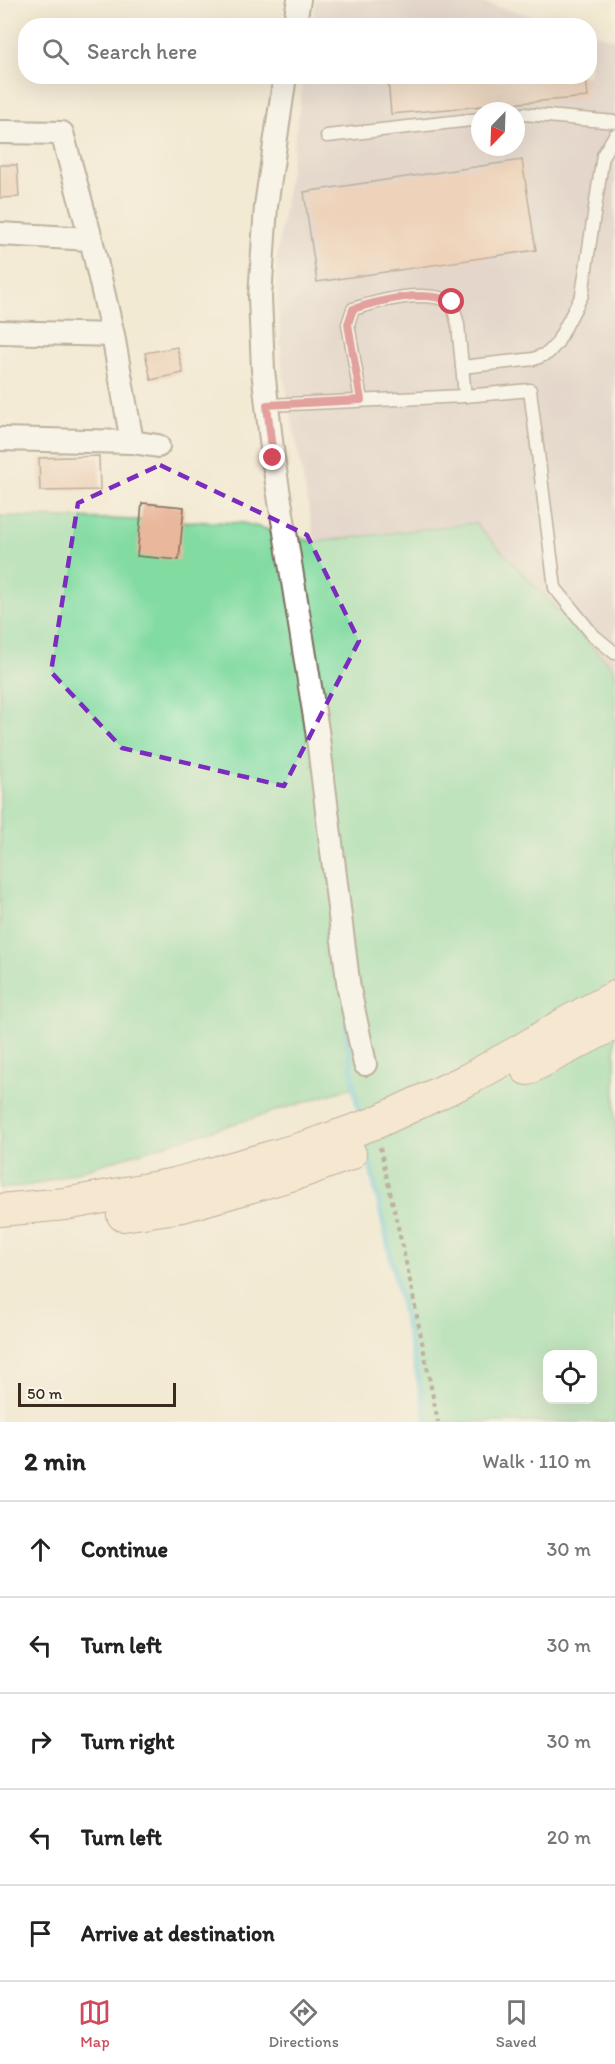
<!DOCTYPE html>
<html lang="en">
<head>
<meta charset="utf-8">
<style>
  :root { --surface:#fff; --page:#f2f2f2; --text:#222; --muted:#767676; --line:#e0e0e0; --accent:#d1495b }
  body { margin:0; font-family:Itim,sans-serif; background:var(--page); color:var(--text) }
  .controls { position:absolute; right:18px; bottom:18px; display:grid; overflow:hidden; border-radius:12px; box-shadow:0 6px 24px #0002 }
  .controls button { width:54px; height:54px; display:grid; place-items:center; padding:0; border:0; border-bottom:2px solid var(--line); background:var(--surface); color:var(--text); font:30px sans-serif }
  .compass { position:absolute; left:471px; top:102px; width:54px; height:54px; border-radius:50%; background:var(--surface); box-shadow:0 6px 24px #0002; rotate:203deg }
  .scale { position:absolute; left:18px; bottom:15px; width:158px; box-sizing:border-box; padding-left:6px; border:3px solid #3b2a1e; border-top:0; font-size:16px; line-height:21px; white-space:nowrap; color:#3b2a1e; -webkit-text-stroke:4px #fbf7ec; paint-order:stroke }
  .stop { position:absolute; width:18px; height:18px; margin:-14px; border:4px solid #d1495b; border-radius:50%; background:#fff }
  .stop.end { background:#d1495b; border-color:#fff; box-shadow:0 2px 6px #0008 }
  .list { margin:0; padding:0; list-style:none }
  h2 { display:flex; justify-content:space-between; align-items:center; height:78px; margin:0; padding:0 24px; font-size:26px }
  h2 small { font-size:20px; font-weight:400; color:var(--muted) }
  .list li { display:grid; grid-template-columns:39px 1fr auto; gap:18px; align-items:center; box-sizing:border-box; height:96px; padding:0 24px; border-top:2px solid var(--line) }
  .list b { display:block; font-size:22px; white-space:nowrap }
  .list em { font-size:20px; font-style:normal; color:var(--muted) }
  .icon { flex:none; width:33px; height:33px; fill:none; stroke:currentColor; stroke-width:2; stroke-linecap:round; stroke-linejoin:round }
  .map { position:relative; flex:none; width:615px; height:1422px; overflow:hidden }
  .search { position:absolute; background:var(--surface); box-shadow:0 6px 24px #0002; left:18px; right:18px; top:18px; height:66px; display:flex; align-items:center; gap:15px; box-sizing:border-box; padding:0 21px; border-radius:24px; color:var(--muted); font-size:22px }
  .sheet { height:558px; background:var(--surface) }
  nav { display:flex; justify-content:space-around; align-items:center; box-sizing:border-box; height:84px; border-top:2px solid var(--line); background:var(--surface); font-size:16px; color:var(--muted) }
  nav a { display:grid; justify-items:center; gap:3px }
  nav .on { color:var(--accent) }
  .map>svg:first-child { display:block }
  .industrial { fill:#d2bfc0; fill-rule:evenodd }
  .green { fill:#82dba1; stroke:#5e8260; stroke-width:1.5; fill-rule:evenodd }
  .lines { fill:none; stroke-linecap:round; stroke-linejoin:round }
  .stream { stroke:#5cc7d7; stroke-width:6 }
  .building { fill:#e9b79b }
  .service-casing { stroke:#7b6d5d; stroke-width:15 }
  .minor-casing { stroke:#7b6d5d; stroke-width:26 }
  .secondary-casing { stroke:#7b6d5d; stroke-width:34 }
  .path { stroke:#7b6d5d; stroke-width:4; stroke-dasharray:4.5 4.5; stroke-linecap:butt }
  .service { stroke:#fff; stroke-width:12 }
  .minor { stroke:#fff; stroke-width:22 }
  .secondary { stroke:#fbe5cf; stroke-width:32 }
  .route { stroke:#d1495b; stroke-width:8 }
  .marked { fill:none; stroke:#7b2cbf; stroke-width:4.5; stroke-dasharray:12 8; stroke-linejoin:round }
</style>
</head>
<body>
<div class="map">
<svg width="615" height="1422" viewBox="0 0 615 1422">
  <rect width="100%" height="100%" fill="#fbf7ec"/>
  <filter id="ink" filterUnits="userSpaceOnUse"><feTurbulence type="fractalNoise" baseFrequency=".0167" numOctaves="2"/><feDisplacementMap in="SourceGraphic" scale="12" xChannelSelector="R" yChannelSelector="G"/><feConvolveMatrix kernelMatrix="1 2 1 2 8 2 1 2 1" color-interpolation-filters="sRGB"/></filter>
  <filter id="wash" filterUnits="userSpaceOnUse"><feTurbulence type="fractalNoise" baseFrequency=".008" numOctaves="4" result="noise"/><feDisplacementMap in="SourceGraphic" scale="24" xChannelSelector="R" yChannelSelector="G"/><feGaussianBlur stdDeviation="1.35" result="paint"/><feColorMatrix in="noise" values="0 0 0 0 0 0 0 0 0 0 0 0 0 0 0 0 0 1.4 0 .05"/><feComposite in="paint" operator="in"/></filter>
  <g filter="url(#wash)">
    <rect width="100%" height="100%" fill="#f3ead3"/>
    <!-- industrial -->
    <g class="industrial">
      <polygon points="316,0 472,0 566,25 312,25"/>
      <path d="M590,32L615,39V671L475,523L315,542L282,367L276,261L304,77L590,76ZM480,111H516V147H480Z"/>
    </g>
    <!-- green -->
    <path class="green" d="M0,516L243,523L315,542L475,523L615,671V1422H428L354,1087L37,1184L0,1189ZM548,1354H592V1400H548Z"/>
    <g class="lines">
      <!-- stream -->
      <g class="stream">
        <polyline points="346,1026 354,1087 361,1120"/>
        <polyline points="364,1136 428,1422"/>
      </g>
    </g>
    <g id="blocks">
      <!-- building -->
      <g class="building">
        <polygon points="414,76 586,76 588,97 391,114 388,79"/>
        <polygon points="522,160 536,250 317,282 304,192"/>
        <polygon points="0,165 17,165 19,197 0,198"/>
        <polygon points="177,347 183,373 151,380 145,353"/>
        <polygon points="99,456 100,490 40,491 39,458"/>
        <polygon points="142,503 184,507 179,560 137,556"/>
      </g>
    </g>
  </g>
  <g filter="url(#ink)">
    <use href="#blocks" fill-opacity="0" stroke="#7b6d5d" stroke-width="1.5"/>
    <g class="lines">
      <defs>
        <g id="service">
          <polyline points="516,115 524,114 615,122"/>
          <polyline points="327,136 480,119"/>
          <polyline points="462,367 534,359 548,353 557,343 582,295 603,155 615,135"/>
          <path d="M361,400L348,324L353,309C382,300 423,289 452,302L458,325L465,396"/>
          <polyline points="267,405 465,396 530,390 555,588 593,635 615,653"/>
        </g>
        <g id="minor">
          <polyline points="294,26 299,0"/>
          <polyline points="285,76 266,206 260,297 263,370 273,458 317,730 349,989 365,1064"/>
          <polyline points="0,132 62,133 91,239 113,335 132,442"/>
          <polyline points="0,234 91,239"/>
          <polyline points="0,332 113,335"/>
          <polyline points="0,439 132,442 158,446"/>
        </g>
        <g id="secondary">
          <polyline points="527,1069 615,1023"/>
          <polyline points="0,1210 65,1204 175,1184 303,1148 375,1123 469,1079 523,1049 566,1023 615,997"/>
          <polyline points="123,1215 183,1206 301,1172 350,1154"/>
        </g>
      </defs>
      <!-- service casing -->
      <use href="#service" class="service-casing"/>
      <!-- minor casing -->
      <use href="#minor" class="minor-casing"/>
      <!-- secondary casing -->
      <use href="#secondary" class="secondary-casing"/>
      <!-- path -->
      <polyline class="path" points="380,1147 409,1276 438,1422"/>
      <!-- service -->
      <use href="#service" class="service"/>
      <!-- minor -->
      <use href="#minor" class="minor"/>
      <!-- secondary -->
      <use href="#secondary" class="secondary"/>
    </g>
  </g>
  <g class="lines" filter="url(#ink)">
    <!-- route -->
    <path class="route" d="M273,458L267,405L361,400L348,324L353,309C382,300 423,289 452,302"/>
  </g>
  <!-- marked area -->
  <path d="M0 0H615V1422H0ZM160,465L307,535L359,641L284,786L122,748L51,672L78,503Z" fill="#f3ead3" fill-opacity=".55" fill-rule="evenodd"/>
  <path class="marked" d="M160,465L307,535L359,641L284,786L122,748L51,672L78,503Z"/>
</svg>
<div class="controls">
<button><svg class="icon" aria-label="locate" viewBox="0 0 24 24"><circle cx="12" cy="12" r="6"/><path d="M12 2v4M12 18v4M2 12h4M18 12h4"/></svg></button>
</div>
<svg class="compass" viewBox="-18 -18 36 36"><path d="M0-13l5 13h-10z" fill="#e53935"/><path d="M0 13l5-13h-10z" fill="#767676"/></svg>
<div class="scale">50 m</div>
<div class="stop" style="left:452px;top:302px"></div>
<div class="stop end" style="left:273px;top:458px"></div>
<div class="search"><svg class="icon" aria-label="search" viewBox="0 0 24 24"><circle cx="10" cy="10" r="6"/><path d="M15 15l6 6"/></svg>Search here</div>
</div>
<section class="sheet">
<h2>2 min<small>Walk · 110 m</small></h2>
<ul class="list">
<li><svg class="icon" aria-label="ahead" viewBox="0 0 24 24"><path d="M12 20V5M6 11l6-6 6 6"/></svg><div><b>Continue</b></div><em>30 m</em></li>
<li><svg class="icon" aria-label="left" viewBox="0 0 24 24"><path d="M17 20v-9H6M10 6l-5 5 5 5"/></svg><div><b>Turn left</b></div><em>30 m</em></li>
<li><svg class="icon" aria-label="right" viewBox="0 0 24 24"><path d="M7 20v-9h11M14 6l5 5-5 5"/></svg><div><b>Turn right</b></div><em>30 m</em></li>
<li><svg class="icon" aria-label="left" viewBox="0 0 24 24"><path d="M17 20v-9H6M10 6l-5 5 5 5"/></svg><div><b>Turn left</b></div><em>20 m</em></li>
<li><svg class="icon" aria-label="arrive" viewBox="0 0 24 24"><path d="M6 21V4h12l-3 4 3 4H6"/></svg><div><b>Arrive at destination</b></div></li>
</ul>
</section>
<nav>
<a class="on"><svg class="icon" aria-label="map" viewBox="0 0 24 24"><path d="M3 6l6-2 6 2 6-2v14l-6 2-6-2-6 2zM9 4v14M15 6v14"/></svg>Map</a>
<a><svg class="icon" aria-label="directions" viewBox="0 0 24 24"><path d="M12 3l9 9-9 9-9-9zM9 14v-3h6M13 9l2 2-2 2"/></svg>Directions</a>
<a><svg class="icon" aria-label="saved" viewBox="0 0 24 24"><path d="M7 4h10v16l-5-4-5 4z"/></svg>Saved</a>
</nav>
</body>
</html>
